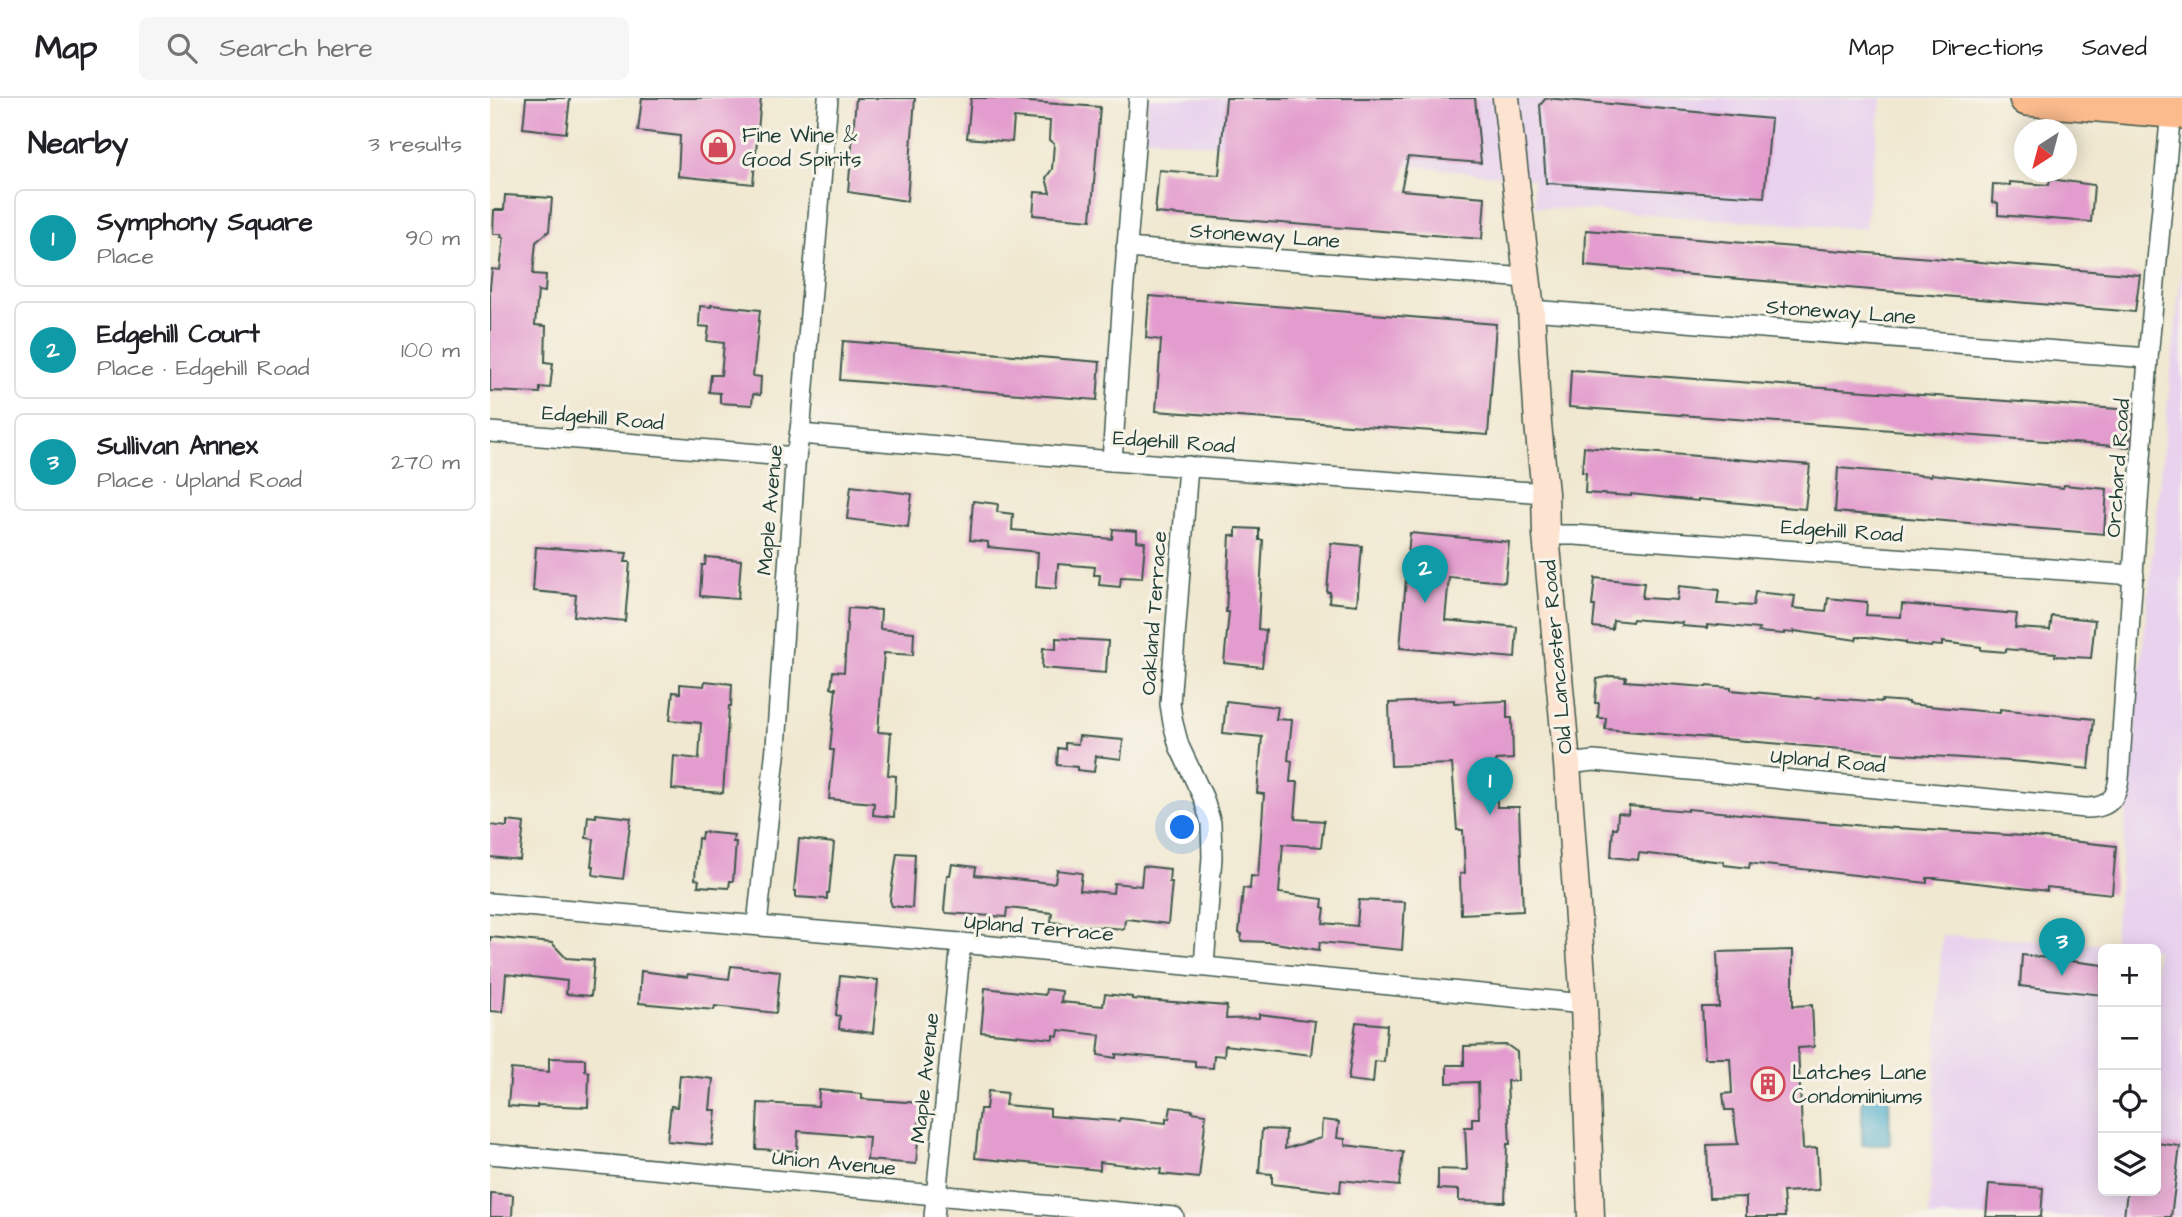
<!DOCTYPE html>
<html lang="en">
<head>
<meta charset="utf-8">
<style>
  :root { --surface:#fff; --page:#f6f6f6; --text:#202124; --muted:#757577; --line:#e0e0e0; --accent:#ea580c }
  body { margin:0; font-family:"Architects Daughter",sans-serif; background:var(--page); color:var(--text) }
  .controls { position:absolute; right:21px; bottom:21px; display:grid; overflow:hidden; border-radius:10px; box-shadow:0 4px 18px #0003 }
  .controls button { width:63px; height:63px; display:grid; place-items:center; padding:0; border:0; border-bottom:2px solid var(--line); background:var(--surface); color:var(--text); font:35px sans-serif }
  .compass { position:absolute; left:1524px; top:21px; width:63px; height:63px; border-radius:50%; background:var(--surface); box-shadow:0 4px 18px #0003; rotate:216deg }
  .you { position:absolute; left:693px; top:730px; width:24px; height:24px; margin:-18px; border:5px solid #fff; border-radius:50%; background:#1a73e8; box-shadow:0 0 0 10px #1a73e833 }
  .badge { display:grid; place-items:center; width:46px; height:46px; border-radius:50%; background:var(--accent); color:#fff; font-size:23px; font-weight:700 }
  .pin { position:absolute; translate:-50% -58px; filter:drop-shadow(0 2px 4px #0008) }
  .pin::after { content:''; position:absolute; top:37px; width:24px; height:21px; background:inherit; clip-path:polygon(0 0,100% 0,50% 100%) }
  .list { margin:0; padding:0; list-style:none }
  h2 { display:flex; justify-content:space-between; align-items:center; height:91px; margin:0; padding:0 28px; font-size:30px }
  h2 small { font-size:23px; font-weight:400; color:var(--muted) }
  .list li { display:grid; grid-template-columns:46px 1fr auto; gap:21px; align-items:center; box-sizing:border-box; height:98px; margin:0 14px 14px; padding:0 14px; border:2px solid var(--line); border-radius:10px }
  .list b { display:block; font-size:26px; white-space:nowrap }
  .list p { margin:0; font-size:23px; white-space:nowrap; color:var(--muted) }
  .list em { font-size:23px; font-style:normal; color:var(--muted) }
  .icon { flex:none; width:38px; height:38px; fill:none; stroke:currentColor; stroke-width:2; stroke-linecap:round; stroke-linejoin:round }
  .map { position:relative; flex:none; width:1692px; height:1119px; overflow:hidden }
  header { display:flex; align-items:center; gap:42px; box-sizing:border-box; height:98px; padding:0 35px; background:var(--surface); border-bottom:2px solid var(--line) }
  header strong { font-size:33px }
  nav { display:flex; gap:38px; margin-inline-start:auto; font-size:24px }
  .search { width:490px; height:63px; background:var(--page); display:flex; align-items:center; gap:18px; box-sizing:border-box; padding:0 24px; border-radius:10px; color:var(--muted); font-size:26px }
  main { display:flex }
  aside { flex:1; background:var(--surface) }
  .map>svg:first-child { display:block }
  .built { fill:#e8d2ee; fill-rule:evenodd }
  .water { fill:#4caccb; stroke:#367480; stroke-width:2 }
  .building { fill:#e39cce }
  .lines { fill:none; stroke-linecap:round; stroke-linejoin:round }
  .street-casing { stroke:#3e574b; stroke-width:22 }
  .secondary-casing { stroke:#3e574b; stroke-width:29 }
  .highway-casing { stroke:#3e574b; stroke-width:38 }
  .street { stroke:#fff; stroke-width:19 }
  .secondary { stroke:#fde4d1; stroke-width:26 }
  .highway { stroke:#fbbb8d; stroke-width:35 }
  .labels { text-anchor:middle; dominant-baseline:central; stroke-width:6; stroke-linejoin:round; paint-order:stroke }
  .poi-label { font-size:21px; fill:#1f3d34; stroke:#f7f3e8; text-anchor:start }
  .street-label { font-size:21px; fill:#1f3d34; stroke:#f7f3e8 }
</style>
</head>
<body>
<header>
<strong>Map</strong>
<div class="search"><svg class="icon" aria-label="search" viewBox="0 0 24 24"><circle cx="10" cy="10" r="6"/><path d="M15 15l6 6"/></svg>Search here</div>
<nav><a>Map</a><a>Directions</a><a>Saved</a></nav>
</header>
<main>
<aside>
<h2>Nearby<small>3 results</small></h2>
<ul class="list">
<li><span class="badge" style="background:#0f9aa8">1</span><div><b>Symphony Square</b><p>Place</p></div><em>90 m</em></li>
<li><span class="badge" style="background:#0f9aa8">2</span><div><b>Edgehill Court</b><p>Place · Edgehill Road</p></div><em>100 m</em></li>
<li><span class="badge" style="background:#0f9aa8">3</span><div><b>Sullivan Annex</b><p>Place · Upland Road</p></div><em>270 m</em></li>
</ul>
</aside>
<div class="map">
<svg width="1692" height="1119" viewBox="0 0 1692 1119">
  <rect width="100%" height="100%" fill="#f7f3e8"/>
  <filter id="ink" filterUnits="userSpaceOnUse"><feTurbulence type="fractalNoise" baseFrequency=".0143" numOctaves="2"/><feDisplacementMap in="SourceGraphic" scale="14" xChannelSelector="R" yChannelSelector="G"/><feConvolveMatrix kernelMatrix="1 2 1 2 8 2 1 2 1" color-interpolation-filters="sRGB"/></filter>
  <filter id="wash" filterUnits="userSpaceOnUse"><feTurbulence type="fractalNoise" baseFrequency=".00686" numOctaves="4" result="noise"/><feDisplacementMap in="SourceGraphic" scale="28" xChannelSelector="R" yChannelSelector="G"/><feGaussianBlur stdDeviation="1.57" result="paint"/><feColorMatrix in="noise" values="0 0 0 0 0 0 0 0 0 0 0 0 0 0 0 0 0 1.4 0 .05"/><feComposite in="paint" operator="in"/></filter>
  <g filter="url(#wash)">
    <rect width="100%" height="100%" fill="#f0e8d0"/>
    <!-- built -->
    <g class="built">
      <polygon points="659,0 1392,0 1375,131 1045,109 1043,81 653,39"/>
      <path d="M1692,165V1119H1439L1452,837L1623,847ZM1613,851H1666V1093H1613Z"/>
    </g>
    <!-- water -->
    <polygon class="water" points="1372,996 1399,996 1400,1047 1372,1047"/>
    <g id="blocks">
      <!-- building -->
      <g class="building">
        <polygon points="36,0 80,0 76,35 33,30"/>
        <polygon points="152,0 271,0 263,86 188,78 190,38 148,33"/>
        <polygon points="366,0 425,0 417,103 358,94"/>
        <polygon points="481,0 526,0 526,3 610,9 601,122 543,117 545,94 560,95 556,80 562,71 564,46 559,42 560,23 524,20 522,44 477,40"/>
        <polygon points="736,0 985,0 991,65 918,59 911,92 995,99 992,141 665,115 669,72 729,77"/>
        <polygon points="1056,0 1281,21 1274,99 1056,85 1050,7"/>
        <polygon points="1560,81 1604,87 1601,124 1508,117 1508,105 1502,104 1503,86 1520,87 1520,84 1559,87"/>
        <polygon points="15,97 62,100 59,133 46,144 43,176 56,177 55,194 48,193 45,227 56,228 55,264 63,265 60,290 50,289 50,295 0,293 0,189 2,171 10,172 14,139 11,139 12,136 3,136 4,112 14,112"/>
        <polygon points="1096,132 1650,177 1645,214 1095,168"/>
        <polygon points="659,198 1006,226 998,337 666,313 671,242 656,240"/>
        <polygon points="221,207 270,212 263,278 271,279 270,297 263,296 262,307 230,305 230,295 219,294 221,277 231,277 234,245 217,243 219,229 209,228 210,208 221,209"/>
        <polygon points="353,243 610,264 607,302 350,282"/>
        <polygon points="1081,272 1642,312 1639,349 1079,309"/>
        <polygon points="1094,349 1320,367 1315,411 1208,401 1208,403 1141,396 1141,398 1095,395 1096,375 1092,374"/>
        <polygon points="1348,370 1441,378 1441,376 1573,390 1574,387 1617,391 1614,436 1345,414"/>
        <polygon points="361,388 422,396 418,429 357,421"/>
        <polygon points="483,403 508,406 507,414 523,416 522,432 622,441 623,431 647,433 647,443 655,444 652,480 631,479 630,489 609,487 610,477 604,477 605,469 568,466 566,491 546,489 548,454 498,449 498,444 480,442"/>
        <polygon points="746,430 769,431 769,442 773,442 768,531 776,532 772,569 734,565 739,514 736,514 740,437 746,438"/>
        <polygon points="920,435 1019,444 1015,484 959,479 955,522 1027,529 1025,560 910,550"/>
        <polygon points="841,445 872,448 867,507 839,504 840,494 837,494"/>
        <polygon points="46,449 137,455 135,464 140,464 135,523 84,518 86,497 43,493"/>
        <polygon points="216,459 251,462 248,501 210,498 212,467 215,467"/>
        <polygon points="1105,480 1154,485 1152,500 1155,500 1187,502 1189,488 1229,492 1227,506 1230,506 1263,508 1265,494 1305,498 1303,510 1336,513 1338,500 1377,504 1376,517 1411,519 1412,506 1527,516 1525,530 1560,532 1562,518 1605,522 1601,560 1565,558 1566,555 1526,552 1516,551 1516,554 1491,552 1491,549 1452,544 1452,548 1442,547 1441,549 1416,546 1416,544 1377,539 1367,539 1366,542 1304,533 1304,535 1294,534 1294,536 1268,534 1269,531 1228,527 1228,528 1217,527 1217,530 1192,528 1193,525 1153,522 1143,521 1142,524 1123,522 1122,531 1103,529 1105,508 1102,508"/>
        <polygon points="358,510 391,512 390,531 424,534 423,557 394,555 388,634 401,635 398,677 406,678 404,719 383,717 384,705 339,701 344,652 340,652 346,590 341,590 343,573 354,574"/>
        <polygon points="566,540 618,543 616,575 552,570 553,550 566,551"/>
        <polygon points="1121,578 1136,579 1135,583 1216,589 1216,588 1241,590 1241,592 1327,600 1327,599 1392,604 1392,602 1418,604 1418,606 1510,615 1510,611 1604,621 1599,671 1534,664 1411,656 1115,631 1116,620 1108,620 1109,605 1105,605 1107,581"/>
        <polygon points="215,583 242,586 241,608 239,608 233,695 182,691 184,658 209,661 211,625 180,622 183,594 190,595 190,586 214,588"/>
        <polygon points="964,602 964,605 1017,603 1017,620 1022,620 1023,661 1006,662 1007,709 1029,709 1033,813 971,816 970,776 975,775 973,732 967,732 962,666 901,668 899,605"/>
        <polygon points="736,603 788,609 786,621 802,622 798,662 802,663 800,684 808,684 805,721 834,723 831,749 793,746 789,795 833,801 832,809 835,810 833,825 867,828 869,802 915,804 912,852 830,844 829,852 779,844 751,843 752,836 749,835 753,790 760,791 761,778 768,779 774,696 767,695 772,639 733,635"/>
        <polygon points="589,638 633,642 631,661 606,658 604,674 587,672 587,669 567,667 568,650 575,651 575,645 588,646"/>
        <polygon points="1139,708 1198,713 1198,711 1375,728 1534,738 1626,748 1622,796 1557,789 1557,793 1444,780 1437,780 1437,785 1266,766 1260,765 1259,770 1234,767 1234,764 1149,755 1148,762 1121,759 1123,730 1127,730 1128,715 1138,716"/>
        <polygon points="106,716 141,720 133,781 103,777 104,768 101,768 104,741 96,740 98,718 106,719"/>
        <polygon points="17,723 34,725 30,762 0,759 0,727 17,729"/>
        <polygon points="212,734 244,737 243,744 246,744 243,783 240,783 239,790 208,788 209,782 205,781 208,740 211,741"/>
        <polygon points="309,741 344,745 339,795 337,795 337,801 306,799 306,793 304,793"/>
        <polygon points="407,755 425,756 422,810 402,808 400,802"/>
        <polygon points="462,766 486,769 485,777 561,785 565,784 567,772 592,775 590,792 623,795 624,785 651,788 653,768 680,771 679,784 682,784 678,826 637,821 635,822 634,831 586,827 561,824 562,815 517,810 516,819 457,815 454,813 457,777 460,777"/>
        <polygon points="0,839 62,845 76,860 104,862 101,898 76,896 77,883 16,876 13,914 0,913"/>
        <polygon points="1303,852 1303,908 1322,907 1324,949 1308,950 1313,1051 1327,1050 1329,1092 1293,1094 1295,1119 1256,1119 1256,1099 1219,1100 1217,1047 1248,1046 1243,1012 1235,1012 1233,996 1242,995 1240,960 1215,960 1212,909 1229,909 1227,854"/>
        <polygon points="1532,857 1613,867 1613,897 1530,888"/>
        <polygon points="241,868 290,873 286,915 225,908 224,912 149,905 151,873 197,879 198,876 239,881"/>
        <polygon points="350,878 388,882 383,935 349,931 350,918 346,917"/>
        <polygon points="495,890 555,897 556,891 572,893 571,904 613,908 615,896 642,899 642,901 737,908 736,921 769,920 769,916 825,923 821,957 735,947 734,958 724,957 723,970 705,969 705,963 626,956 626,960 608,957 610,937 569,932 568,938 563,937 563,941 491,934"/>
        <polygon points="866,924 897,927 894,964 885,963 883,985 858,982"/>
        <polygon points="1017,947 1027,954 1028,983 1017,983 1020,1046 1017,1046 1015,1104 969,1103 969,1092 948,1091 948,1071 977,1072 975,1029 982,1029 982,1020 989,1020 988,984 957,985 957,967 974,967 974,948"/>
        <polygon points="59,960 95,961 95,973 99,974 98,1009 47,1007 47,1010 18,1008 21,971 59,974"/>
        <polygon points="190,977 223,981 220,1012 226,1012 222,1047 177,1043 181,1008 187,1009"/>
        <polygon points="329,992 372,996 372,1001 431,1005 426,1066 377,1062 379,1039 308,1033 307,1053 266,1051 268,1005 328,1008"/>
        <polygon points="498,993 517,995 515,1007 560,1011 560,1018 629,1023 630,1020 676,1025 676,1020 679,1021 681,1009 703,1012 702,1014 716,1016 709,1080 670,1076 671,1071 610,1064 610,1072 485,1060 490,1011 496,1011"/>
        <polygon points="832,1022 849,1024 847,1040 855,1041 855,1047 913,1054 909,1088 851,1082 850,1094 782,1086 782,1076 769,1075 772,1031 796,1032 795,1051 831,1040"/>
        <polygon points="1666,1045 1690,1048 1681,1119 1634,1119 1637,1093 1666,1093"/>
        <polygon points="1499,1086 1553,1090 1551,1119 1496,1119"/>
        <polygon points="1,1095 23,1097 22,1119 0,1119"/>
      </g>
    </g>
  </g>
  <g filter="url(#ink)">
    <use href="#blocks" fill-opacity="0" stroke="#3e574b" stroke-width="2"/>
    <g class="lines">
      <defs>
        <g id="street">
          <polyline points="636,150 1037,180"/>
          <polyline points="1041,212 1658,260"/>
          <polyline points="0,334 306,359"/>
          <polyline points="310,336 622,363 1055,395"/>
          <polyline points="622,363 633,198 649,0"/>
          <polyline points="698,368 680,606 683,625 689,648 713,699 721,725 722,759 714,868"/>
          <polyline points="1056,437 1085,437 1644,477"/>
          <path d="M1077,666L1104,663L1595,710C1635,711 1628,679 1631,649L1658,260L1681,12"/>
          <polyline points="0,805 471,845 1094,906"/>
          <polyline points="267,827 286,649 305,367 311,324 338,0"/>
          <polyline points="0,1056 684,1119"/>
          <polyline points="444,1119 471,845"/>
        </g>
        <polyline id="secondary" points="1016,0 1041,212 1048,326 1055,395 1056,437 1077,666 1094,906 1101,1119"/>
        <polyline id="highway" points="1537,0 1692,13"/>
      </defs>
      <!-- street casing -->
      <use href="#street" class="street-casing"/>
      <!-- secondary casing -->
      <use href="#secondary" class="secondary-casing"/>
      <!-- highway casing -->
      <use href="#highway" class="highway-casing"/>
      <!-- street -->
      <use href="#street" class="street"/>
      <!-- secondary -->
      <use href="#secondary" class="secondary"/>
      <!-- highway -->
      <use href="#highway" class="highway"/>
    </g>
  </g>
  <!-- icons -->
  <defs>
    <symbol id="shop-ring" viewBox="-11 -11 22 22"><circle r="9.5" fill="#f7f3e8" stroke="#d1495b" stroke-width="1.5"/><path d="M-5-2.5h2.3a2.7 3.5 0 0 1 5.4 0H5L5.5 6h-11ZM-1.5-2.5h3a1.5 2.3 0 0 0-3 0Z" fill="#d1495b"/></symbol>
    <symbol id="building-ring" viewBox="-11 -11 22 22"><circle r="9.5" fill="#f7f3e8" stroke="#d1495b" stroke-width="1.5"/><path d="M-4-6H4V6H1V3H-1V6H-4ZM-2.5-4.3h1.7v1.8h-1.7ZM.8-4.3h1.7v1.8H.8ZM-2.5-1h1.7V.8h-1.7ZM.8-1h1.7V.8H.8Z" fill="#d1495b"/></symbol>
  </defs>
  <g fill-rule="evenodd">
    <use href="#shop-ring" x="209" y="30" width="38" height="38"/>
    <use href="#building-ring" x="1259" y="967" width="38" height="38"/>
  </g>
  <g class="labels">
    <!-- poi labels -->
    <g class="poi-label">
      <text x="252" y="37">Fine Wine &amp;<tspan x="252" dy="24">Good Spirits</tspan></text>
      <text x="1302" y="974">Latches Lane<tspan x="1302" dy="24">Condominiums</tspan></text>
    </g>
    <!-- street labels -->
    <g class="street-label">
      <text transform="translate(775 138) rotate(4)">Stoneway Lane</text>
      <text transform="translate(1351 214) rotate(4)">Stoneway Lane</text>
      <text transform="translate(113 320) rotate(5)">Edgehill Road</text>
      <text transform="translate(684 344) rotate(4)">Edgehill Road</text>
      <text transform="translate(1628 370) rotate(-86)">Orchard Road</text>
      <text transform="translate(280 412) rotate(-85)">Maple Avenue</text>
      <text transform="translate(1352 433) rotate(4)">Edgehill Road</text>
      <text transform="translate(664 515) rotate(-86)">Oakland Terrace</text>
      <text transform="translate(1067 559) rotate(-95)">Old Lancaster Road</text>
      <text transform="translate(1338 663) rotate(5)">Upland Road</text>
      <text transform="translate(549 830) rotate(5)">Upland Terrace</text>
      <text transform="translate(435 980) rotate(-84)">Maple Avenue</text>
      <text transform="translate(344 1065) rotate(5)">Union Avenue</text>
    </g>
  </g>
</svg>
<div class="controls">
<button>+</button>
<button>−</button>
<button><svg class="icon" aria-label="locate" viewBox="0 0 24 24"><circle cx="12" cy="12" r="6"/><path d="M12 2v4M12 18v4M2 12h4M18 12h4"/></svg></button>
<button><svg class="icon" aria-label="layers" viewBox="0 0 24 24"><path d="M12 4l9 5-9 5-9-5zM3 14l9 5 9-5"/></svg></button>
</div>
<svg class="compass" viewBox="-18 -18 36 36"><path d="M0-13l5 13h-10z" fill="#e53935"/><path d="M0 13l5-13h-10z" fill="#757577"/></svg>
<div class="you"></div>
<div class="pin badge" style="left:1000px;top:717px;background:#0f9aa8">1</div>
<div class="pin badge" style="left:935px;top:505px;background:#0f9aa8">2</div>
<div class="pin badge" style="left:1572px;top:878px;background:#0f9aa8">3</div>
</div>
</main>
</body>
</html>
